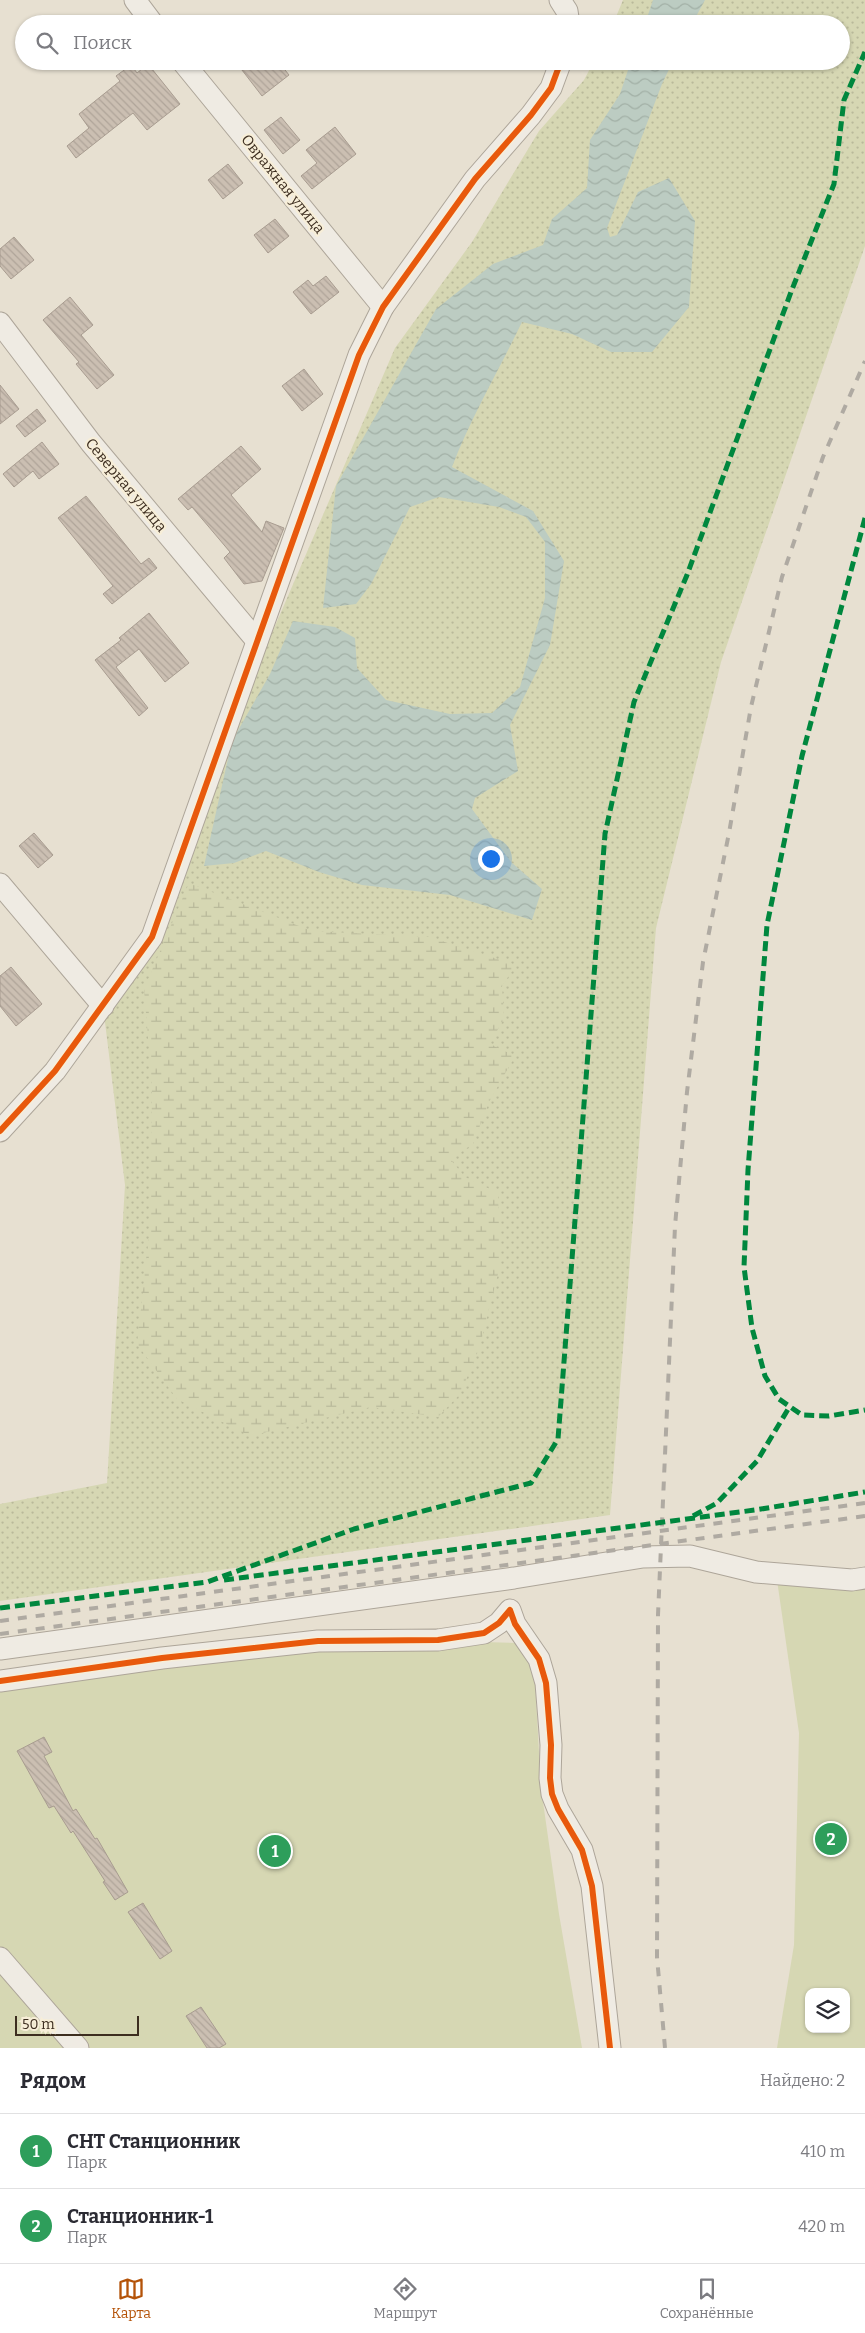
<!DOCTYPE html>
<html lang="ru">
<head>
<meta charset="utf-8">
<style>
  :root { --surface:#fff; --page:#f2f2f3; --text:#2b2b33; --muted:#7c7c81; --line:#e1e1e2; --accent:#b45309 }
  body { margin:0; font-family:Bitter,serif; background:var(--page); color:var(--text) }
  .controls { position:absolute; right:15px; bottom:15px; display:grid; overflow:hidden; border-radius:10px; box-shadow:0 1px 4px #0004 }
  .controls button { width:45px; height:45px; display:grid; place-items:center; padding:0; border:0; border-bottom:1px solid var(--line); background:var(--surface); color:var(--text); font:25px sans-serif }
  .scale { position:absolute; left:15px; bottom:12px; width:124px; box-sizing:border-box; padding-left:5px; border:2px solid #3d2e20; border-top:0; font-size:14px; line-height:18px; white-space:nowrap; color:#3d2e20; -webkit-text-stroke:4px #f7eed8; paint-order:stroke }
  .you { position:absolute; left:490px; top:858px; width:18px; height:18px; margin:-12px; border:4px solid #fff; border-radius:50%; background:#1a73e8; box-shadow:0 0 0 8px #1a73e833 }
  .badge { display:grid; place-items:center; width:32px; height:32px; border-radius:50%; background:var(--accent); color:#fff; font-size:16px; font-weight:700 }
  .pin { position:absolute; translate:-50% -50%; border:2px solid #fff; box-shadow:0 1px 5px #0006 }
  .list { margin:0; padding:0; list-style:none }
  h2 { display:flex; justify-content:space-between; align-items:center; height:65px; margin:0; padding:0 20px; font-size:21px }
  h2 small { font-size:16px; font-weight:400; color:var(--muted) }
  .list li { display:grid; grid-template-columns:32px 1fr auto; gap:15px; align-items:center; box-sizing:border-box; height:75px; padding:0 20px; border-top:1px solid var(--line) }
  .list b { display:block; font-size:19px; white-space:nowrap }
  .list p { margin:0; font-size:16px; white-space:nowrap; color:var(--muted) }
  .list em { font-size:16px; font-style:normal; color:var(--muted) }
  .icon { flex:none; width:28px; height:28px; fill:none; stroke:currentColor; stroke-width:2; stroke-linecap:round; stroke-linejoin:round }
  .map { position:relative; flex:none; width:865px; height:2048px; overflow:hidden }
  .search { position:absolute; background:var(--surface); box-shadow:0 1px 4px #0004; left:15px; right:15px; top:15px; height:55px; display:flex; align-items:center; gap:12px; box-sizing:border-box; padding:0 18px; border-radius:28px; color:var(--muted); font-size:19px }
  .sheet { height:215px; background:var(--surface) }
  nav { display:flex; justify-content:space-around; align-items:center; box-sizing:border-box; height:70px; border-top:1px solid var(--line); background:var(--surface); font-size:14px; color:var(--muted) }
  nav a { display:grid; justify-items:center; gap:2px }
  nav .on { color:var(--accent) }
  .map>svg:first-child { display:block }
  .grass { fill:url(#grass-dots) }
  .wetland { fill:url(#wetland-marsh) }
  .garden { fill:#d6d7b3; fill-rule:evenodd }
  .water { fill:url(#water-waves) }
  .building { fill:url(#building-back-hatch); stroke:#a89c90 }
  .lines { fill:none; stroke-linecap:round; stroke-linejoin:round }
  .minor-casing { stroke:#ada599; stroke-width:23 }
  .minor { stroke:#efebe3; stroke-width:21 }
  .rail { stroke:#afaaa2; stroke-width:4; stroke-dasharray:9 9; stroke-linecap:butt }
  .quiet { stroke:#00873e; stroke-width:5; stroke-dasharray:10 5; stroke-linecap:butt }
  .cycleway-casing { stroke:#f7eed8; stroke-width:9 }
  .cycleway { stroke:#e8590c; stroke-width:6 }
  .labels { text-anchor:middle; dominant-baseline:central; stroke-width:4.5; stroke-linejoin:round; paint-order:stroke }
  .street-label { font-size:15px; fill:#3d2e20; stroke:#f7eed8 }
</style>
</head>
<body>
<div class="map">
<svg width="865" height="2048" viewBox="0 0 865 2048">
  <defs>
    <pattern id="grass-dots" width="8" height="8" patternUnits="userSpaceOnUse" patternTransform="scale(1.25)"><rect width="8" height="8" fill="#d6d7b3"/><path d="M2 2h.1M6 6h.1" fill="none" stroke="#b9b99a" stroke-width="1.8" stroke-linecap="round"/></pattern>
    <pattern id="wetland-marsh" width="20" height="14" patternUnits="userSpaceOnUse" patternTransform="scale(1.25)"><rect width="20" height="14" fill="#d6d7b3"/><path d="M1 5h8M5 5V1M11 12h8M15 12V8" fill="none" stroke="#b9b99a"/></pattern>
    <pattern id="water-waves" width="16" height="10" patternUnits="userSpaceOnUse" patternTransform="scale(1.25)"><rect width="16" height="10" fill="#bcccc2"/><path d="M0 5q4-4 8 0t8 0" fill="none" stroke="#a2b0a6"/></pattern>
    <pattern id="building-back-hatch" width="6" height="6" patternUnits="userSpaceOnUse" patternTransform="scale(1.25)"><rect width="6" height="6" fill="#cbbfb2"/><path d="M-1 5l2 2M0 0l6 6M5-1l2 2" fill="none" stroke="#afa499"/></pattern>
  </defs>
  <rect width="100%" height="100%" fill="#e7e0d1"/>
  <!-- grass -->
  <polygon class="grass" points="623,0 865,0 865,246 721,662 656,928 610,1515 0,1601 0,1504 107,1483 125,1185 103,1006 152,937 269,640 395,348 472,242 539,131 584,80 594,61 841,61 841,24 613,24"/>
  <!-- wetland -->
  <polygon class="wetland" points="189,883 312,931 429,937 516,965 502,986 504,1018 490,1044 515,1056 489,1102 473,1144 450,1159 465,1177 498,1193 501,1262 479,1349 460,1394 438,1417 371,1407 250,1436 177,1399 137,1344 150,1228 152,1086 144,989"/>
  <!-- garden -->
  <g class="garden">
    <path d="M777,1580L865,1587V2048H777L794,1945L799,1733ZM809,1992H846V2029H809Z"/>
    <polygon points="331,1638 517,1643 534,1663 541,1788 559,1914 582,2048 0,2048 0,1674"/>
  </g>
  <!-- water -->
  <g class="water">
    <polygon points="653,0 705,0 692,24 645,24"/>
    <path d="M631,61H673L662,84L607,228L610,237L617,235L638,192L669,178L695,221L689,307L652,352H611L572,334L522,322C499,370 471,417 452,467L533,511L564,561L550,645L510,725L518,771L475,798L472,809L511,862L542,889L532,920L450,895L362,885L319,872L266,851L234,863L204,866L232,741L270,674L293,621L335,627L355,638L357,668L386,700L450,714L492,713L520,687L545,598V542L526,517L499,507L439,497L410,507L371,584L356,604L323,608L336,486L436,309L493,264L543,245L552,219L587,188L590,140L620,94Z"/>
  </g>
  <!-- building -->
  <g class="building">
    <polygon points="235,61 278,61 289,75 262,96"/>
    <polygon points="148,64 180,104 147,130 133,113 76,158 67,146 89,128 79,114 120,81 116,76 131,65 137,73"/>
    <polygon points="281,117 300,140 283,154 264,130"/>
    <polygon points="335,127 356,154 312,189 301,176 317,163 306,150"/>
    <polygon points="228,164 243,183 223,199 208,180"/>
    <polygon points="275,219 289,236 268,253 254,235"/>
    <polygon points="14,237 34,260 11,279 0,266 0,249"/>
    <polygon points="326,276 339,292 311,314 293,292 308,280 313,286"/>
    <polygon points="70,297 93,325 81,335 114,375 97,389 76,364 79,362 43,320"/>
    <polygon points="304,369 323,394 302,411 282,386"/>
    <polygon points="0,385 19,409 0,424"/>
    <polygon points="37,409 46,421 25,437 16,426"/>
    <polygon points="42,442 59,464 39,479 33,471 14,487 3,474"/>
    <polygon points="241,446 261,469 231,495 262,532 266,521 284,528 262,581 244,584 224,558 230,552 192,507 188,510 178,499"/>
    <polygon points="86,496 141,564 149,558 157,568 112,604 103,594 113,586 58,518"/>
    <polygon points="149,613 189,663 165,682 139,649 116,667 148,708 139,716 95,660 121,640 119,638"/>
    <polygon points="34,833 53,855 38,868 19,846"/>
    <polygon points="11,967 42,1004 16,1026 0,1006 0,976"/>
    <polygon points="44,1737 52,1752 44,1756 73,1811 76,1809 95,1839 97,1838 128,1892 115,1900 103,1882 105,1881 73,1831 71,1833 54,1806 49,1808 17,1751"/>
    <polygon points="143,1903 172,1951 160,1959 128,1912"/>
    <polygon points="201,2007 226,2044 219,2048 207,2048 186,2016"/>
  </g>
  <g class="lines">
    <defs>
      <g id="minor">
        <polyline points="135,0 153,24"/>
        <polyline points="560,0 567,11 569,24"/>
        <polyline points="182,61 383,307"/>
        <polyline points="0,323 91,443 257,641"/>
        <polyline points="0,884 103,1006"/>
        <polyline points="0,1131 55,1071 152,937 359,355 383,307 475,179 531,115 551,88 561,61"/>
        <polyline points="0,1649 514,1578 643,1557 690,1556 756,1572 852,1580 865,1578"/>
        <polyline points="0,1681 162,1658 318,1641 438,1640 484,1633 499,1623 510,1610 515,1624 539,1659 546,1683 551,1745 550,1778 552,1794 558,1809 582,1850 592,1886 610,2048"/>
        <polyline points="0,1958 78,2048"/>
      </g>
    </defs>
    <!-- minor casing -->
    <use href="#minor" class="minor-casing"/>
    <!-- minor -->
    <use href="#minor" class="minor"/>
    <!-- rail -->
    <g class="rail">
      <polyline points="0,1621 865,1503"/>
      <polyline points="0,1634 865,1516"/>
      <polyline points="665,2048 657,1957 658,1615 675,1226 687,1092 703,962 729,833 751,707 782,577 823,457 865,361"/>
    </g>
    <!-- quiet -->
    <g class="quiet">
      <polyline points="865,518 802,756 767,925 748,1170 744,1267 752,1328 765,1376 779,1399 802,1415 829,1416 865,1410"/>
      <polyline points="693,1516 717,1503 757,1461 790,1406"/>
      <polyline points="224,1580 755,1510 865,1492"/>
      <polyline points="0,1608 207,1582 354,1529 531,1483 558,1439 605,834 634,702 687,575 791,292 834,184 844,100 865,52"/>
    </g>
    <defs>
      <g id="cycleway">
        <polyline points="0,1131 55,1071 152,937 359,355 383,307 475,179 531,115 551,88 561,61"/>
        <polyline points="0,1681 162,1658 318,1641 438,1640 484,1633 499,1623 510,1610 515,1624 539,1659 546,1683 551,1745 550,1778 552,1794 558,1809 582,1850 592,1886 610,2048"/>
      </g>
    </defs>
    <!-- cycleway casing -->
    <use href="#cycleway" class="cycleway-casing"/>
    <!-- cycleway -->
    <use href="#cycleway" class="cycleway"/>
  </g>
  <g class="labels">
    <!-- street labels -->
    <g class="street-label">
      <text transform="translate(283 184) rotate(51)">Овражная улица</text>
      <text transform="translate(126 485) rotate(50)">Северная улица</text>
    </g>
  </g>
</svg>
<div class="controls">
<button><svg class="icon" aria-label="layers" viewBox="0 0 24 24"><path d="M12 4l9 5-9 5-9-5zM3 14l9 5 9-5"/></svg></button>
</div>
<div class="scale">50 m</div>
<div class="you"></div>
<div class="pin badge" style="left:275px;top:1851px;background:#2e9e5b">1</div>
<div class="pin badge" style="left:831px;top:1839px;background:#2e9e5b">2</div>
<div class="search"><svg class="icon" aria-label="search" viewBox="0 0 24 24"><circle cx="10" cy="10" r="6"/><path d="M15 15l6 6"/></svg>Поиск</div>
</div>
<section class="sheet">
<h2>Рядом<small>Найдено: 2</small></h2>
<ul class="list">
<li><span class="badge" style="background:#2e9e5b">1</span><div><b>СНТ Станционник</b><p>Парк</p></div><em>410 m</em></li>
<li><span class="badge" style="background:#2e9e5b">2</span><div><b>Станционник-1</b><p>Парк</p></div><em>420 m</em></li>
</ul>
</section>
<nav>
<a class="on"><svg class="icon" aria-label="map" viewBox="0 0 24 24"><path d="M3 6l6-2 6 2 6-2v14l-6 2-6-2-6 2zM9 4v14M15 6v14"/></svg>Карта</a>
<a><svg class="icon" aria-label="directions" viewBox="0 0 24 24"><path d="M12 3l9 9-9 9-9-9zM9 14v-3h6M13 9l2 2-2 2"/></svg>Маршрут</a>
<a><svg class="icon" aria-label="saved" viewBox="0 0 24 24"><path d="M7 4h10v16l-5-4-5 4z"/></svg>Сохранённые</a>
</nav>
</body>
</html>
